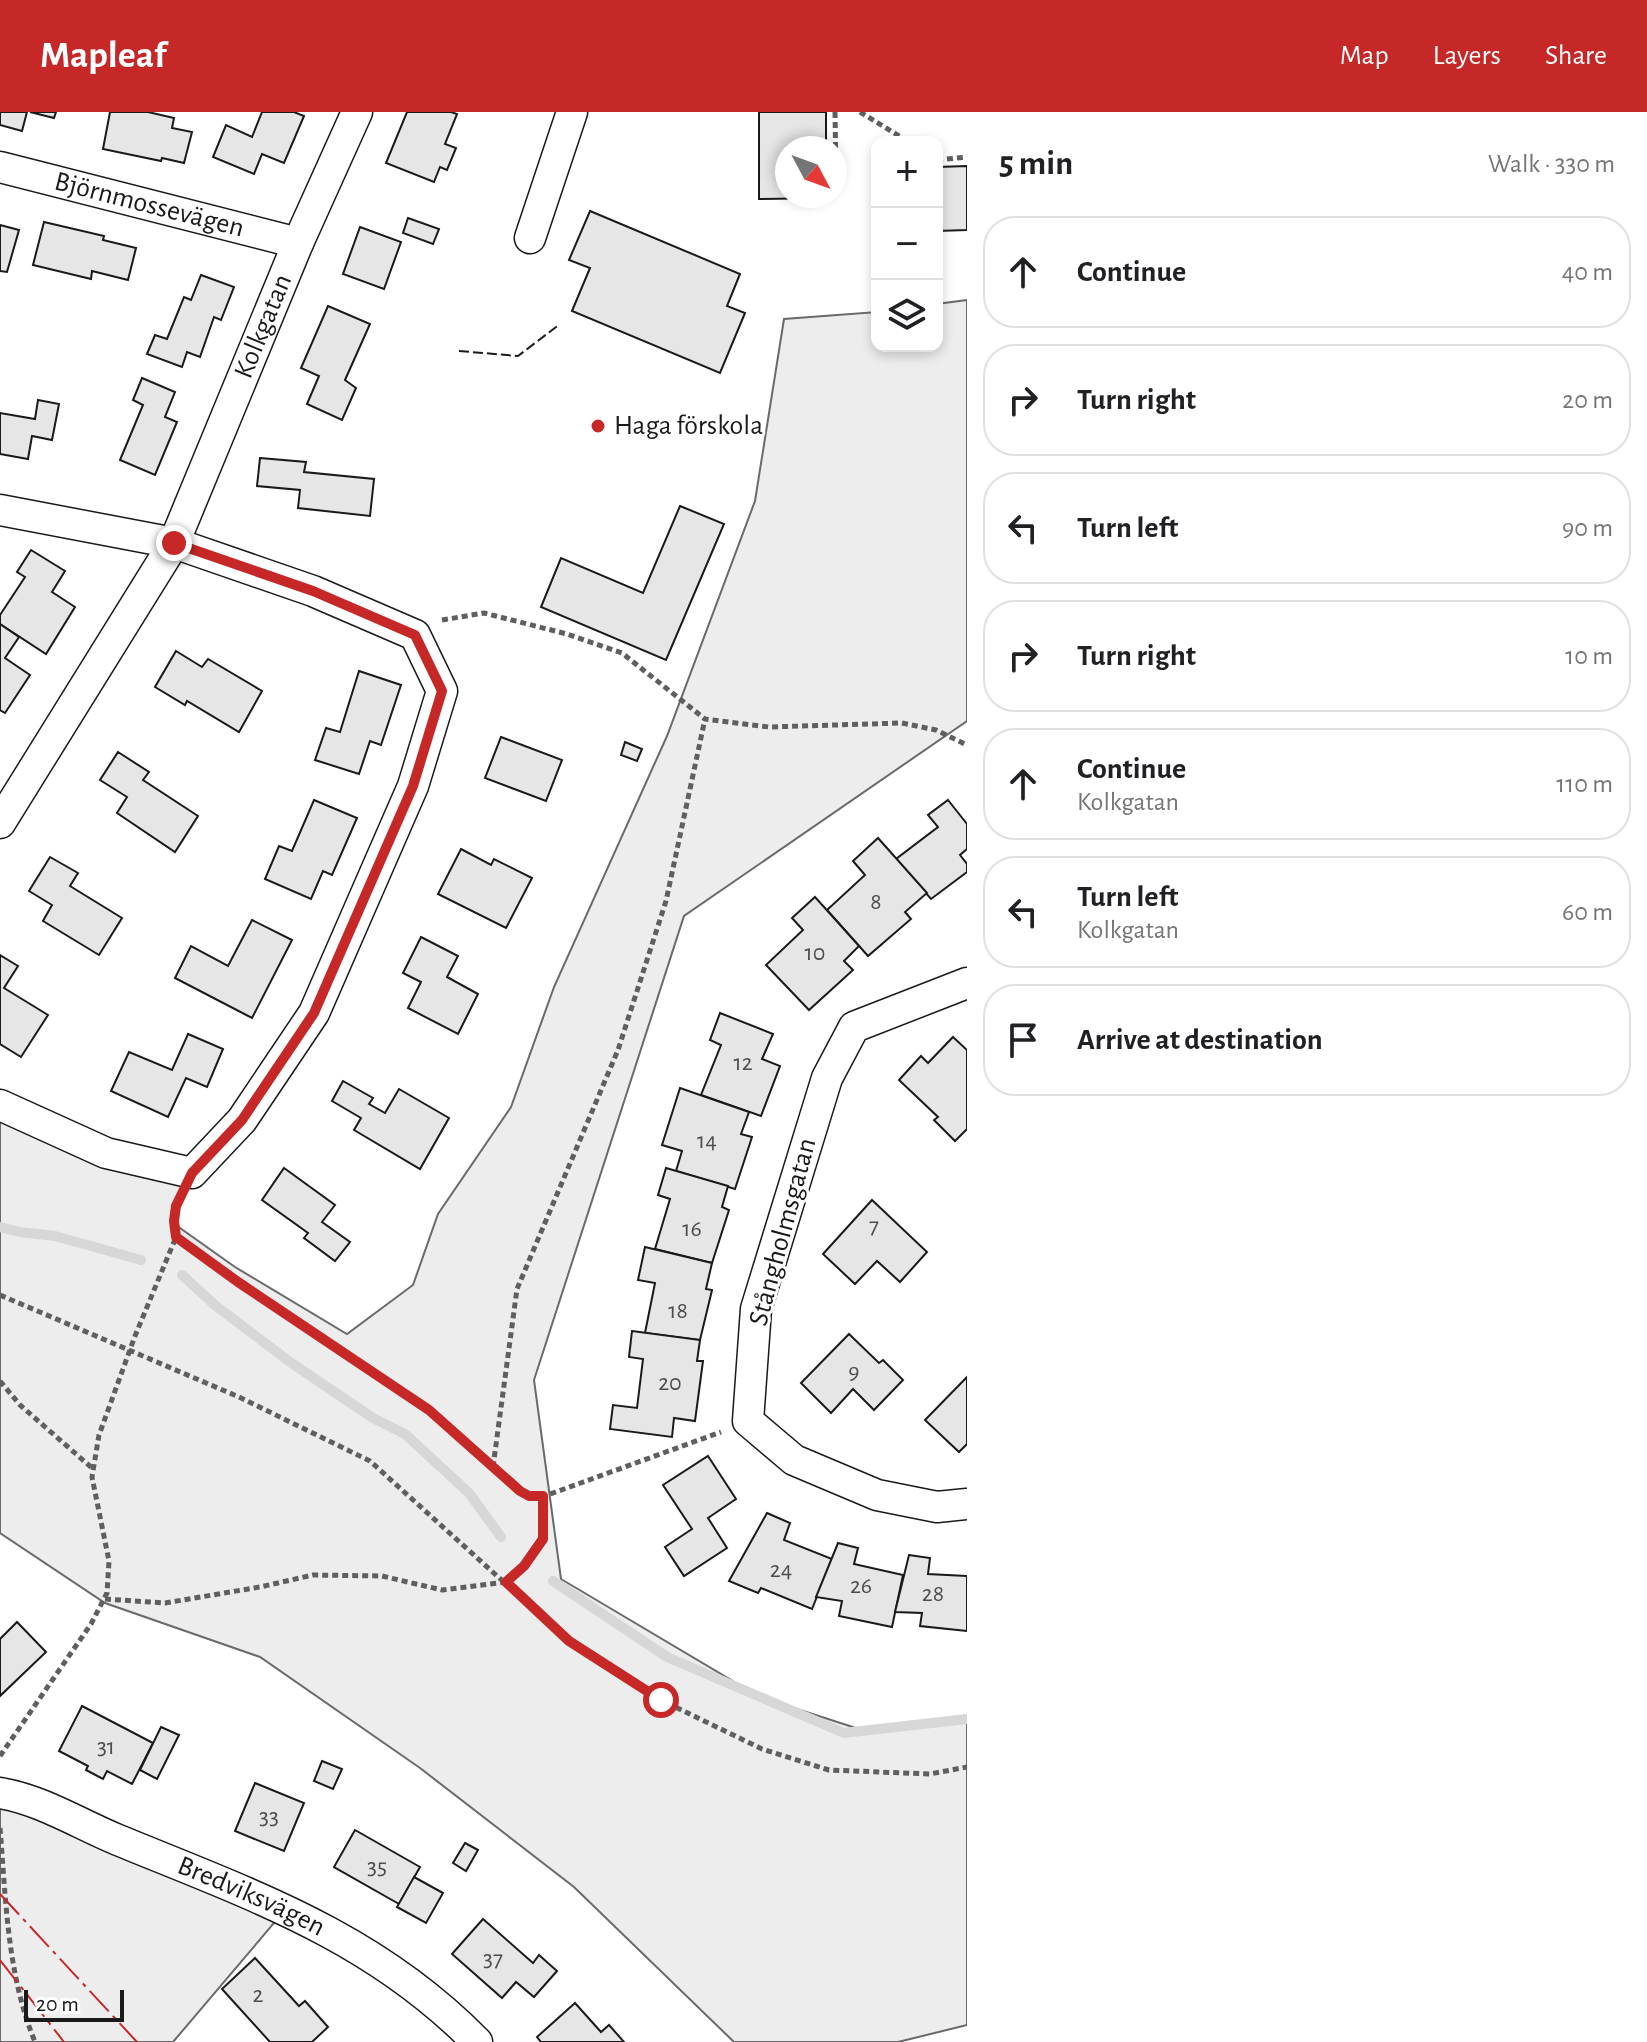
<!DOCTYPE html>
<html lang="en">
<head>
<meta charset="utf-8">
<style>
  :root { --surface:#fff; --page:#f6f6f6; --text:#202124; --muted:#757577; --line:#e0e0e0; --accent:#c62828 }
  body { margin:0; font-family:"Alegreya Sans",sans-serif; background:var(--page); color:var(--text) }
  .controls { position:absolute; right:24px; top:24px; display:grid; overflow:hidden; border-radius:16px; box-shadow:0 4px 12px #0003 }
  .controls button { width:72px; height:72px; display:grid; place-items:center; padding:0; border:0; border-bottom:2px solid var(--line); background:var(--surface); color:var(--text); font:40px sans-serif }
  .compass { position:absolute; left:775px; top:24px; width:72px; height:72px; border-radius:50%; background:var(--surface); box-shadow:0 4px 12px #0003; rotate:131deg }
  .scale { position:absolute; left:24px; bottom:20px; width:100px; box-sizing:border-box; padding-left:8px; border:4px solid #1a1a1a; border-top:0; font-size:22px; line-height:28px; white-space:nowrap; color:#1a1a1a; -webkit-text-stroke:6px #fff; paint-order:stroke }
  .stop { position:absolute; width:24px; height:24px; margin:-18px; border:6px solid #c62828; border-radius:50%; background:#fff }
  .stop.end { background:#c62828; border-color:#fff; box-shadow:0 2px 8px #0008 }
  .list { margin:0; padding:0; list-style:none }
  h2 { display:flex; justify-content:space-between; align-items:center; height:104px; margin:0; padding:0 32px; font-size:34px }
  h2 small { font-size:26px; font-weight:400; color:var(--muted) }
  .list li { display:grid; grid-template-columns:52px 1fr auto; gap:24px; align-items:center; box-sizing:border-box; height:112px; margin:0 16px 16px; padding:0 16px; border:2px solid var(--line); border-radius:32px }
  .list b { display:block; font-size:30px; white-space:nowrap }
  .list p { margin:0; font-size:26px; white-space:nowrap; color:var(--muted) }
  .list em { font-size:26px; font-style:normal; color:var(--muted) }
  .icon { flex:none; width:44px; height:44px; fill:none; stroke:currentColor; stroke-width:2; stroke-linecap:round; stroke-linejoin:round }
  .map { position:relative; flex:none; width:967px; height:1930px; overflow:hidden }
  header { display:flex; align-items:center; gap:48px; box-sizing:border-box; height:112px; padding:0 40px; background:var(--accent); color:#fff }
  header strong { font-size:38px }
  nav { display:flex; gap:44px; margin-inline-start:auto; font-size:28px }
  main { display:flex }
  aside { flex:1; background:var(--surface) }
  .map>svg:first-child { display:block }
  .built { fill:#ededed; stroke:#6a6a6a; stroke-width:2 }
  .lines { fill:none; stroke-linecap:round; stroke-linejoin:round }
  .stream { stroke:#d7d7d7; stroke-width:10 }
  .building { fill:#e6e6e6; stroke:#1a1a1a; stroke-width:2 }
  .minor-casing { stroke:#1a1a1a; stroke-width:33 }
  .path { stroke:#5f5f5f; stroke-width:5; stroke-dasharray:6 4; stroke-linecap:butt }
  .minor { stroke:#fff; stroke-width:30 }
  .fence { stroke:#1a1a1a; stroke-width:2; stroke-dasharray:10 4; stroke-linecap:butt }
  .power { stroke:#c62828; stroke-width:2; stroke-dasharray:28 6 4 6; stroke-linecap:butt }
  .route { stroke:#c62828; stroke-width:10 }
  .poi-dot { fill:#c62828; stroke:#fff; stroke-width:3 }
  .labels { text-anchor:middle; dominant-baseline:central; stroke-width:6; stroke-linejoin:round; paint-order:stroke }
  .number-label { font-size:24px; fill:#4d4d4d }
  .street-label { font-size:28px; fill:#1a1a1a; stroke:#fff }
  .poi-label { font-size:28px; fill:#1a1a1a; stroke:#fff; text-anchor:start }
</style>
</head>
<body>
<header>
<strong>Mapleaf</strong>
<nav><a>Map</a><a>Layers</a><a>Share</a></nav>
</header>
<main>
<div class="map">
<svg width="967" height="1930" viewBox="0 0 967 1930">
  <rect width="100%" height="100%" fill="#fff"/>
  <!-- built -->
  <g class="built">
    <polygon points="967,188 967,609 684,804 534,1268 561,1467 760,1585 865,1619 967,1608 967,1913 898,1930 734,1930 574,1775 420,1656 260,1545 105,1491 0,1421 0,995 192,1061 177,1093 173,1111 235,1155 347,1222 413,1173 438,1102 511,995 554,875 667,624 755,389 784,207 877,200 877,234 937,234 937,192"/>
    <polygon points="0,1682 285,1798 173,1930 0,1930"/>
  </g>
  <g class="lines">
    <!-- stream -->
    <g class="stream">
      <polyline points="0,1115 20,1120 55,1124 141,1148"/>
      <polyline points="182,1163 216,1194 290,1250 373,1306 405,1322 469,1381 501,1425"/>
      <polyline points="553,1469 667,1545 844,1621 967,1607"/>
    </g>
  </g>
  <!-- building -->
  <g class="building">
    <polygon points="0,0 27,0 22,19 0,13"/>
    <polygon points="30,0 56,0 54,6"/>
    <polygon points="110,0 148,0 174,6 172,16 192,20 184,51 162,46 161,49 103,37"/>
    <polygon points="262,0 294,0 304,4 284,51 262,42 254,62 213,45 226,13 252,25"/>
    <polygon points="407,0 451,0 457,2 445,32 456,36 447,58 440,55 434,70 386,51"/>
    <polygon points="759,0 826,0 826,36 787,36 787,84 826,84 826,86 759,87"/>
    <polygon points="967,54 967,118 937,119 937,55"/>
    <polygon points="590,99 740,162 727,194 745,201 720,261 572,199 590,156 569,148"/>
    <polygon points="408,106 439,117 433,132 403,121"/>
    <polygon points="44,110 104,124 103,128 136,136 128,168 92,159 91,167 33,153"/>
    <polygon points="0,113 19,118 7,160 0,159"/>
    <polygon points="360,115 401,130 384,177 343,162"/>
    <polygon points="201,163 234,175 221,208 214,205 200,245 187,240 182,255 147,242 155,223 167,227 184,185 191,188"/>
    <polygon points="328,194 370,212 345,268 356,276 342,308 307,292 319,264 301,256"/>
    <polygon points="142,266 175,280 165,305 177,310 155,363 120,348 143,293 133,288"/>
    <polygon points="38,288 59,292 52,328 32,324 28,347 0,342 0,301 35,307"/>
    <polygon points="260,346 306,350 304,360 374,367 370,404 298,396 300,378 257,374"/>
    <polygon points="680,394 724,412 666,548 541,495 561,446 643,481"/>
    <polygon points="31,438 65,459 52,480 75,495 46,542 0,512 0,503 25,465 17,460"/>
    <polygon points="0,512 19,525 5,546 30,563 5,601 0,598"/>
    <polygon points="176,539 202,555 208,547 262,579 239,620 187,589 185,593 155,575"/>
    <polygon points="359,559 401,573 381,633 370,629 359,662 315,648 326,616 340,620"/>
    <polygon points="501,625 562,648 546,689 485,666"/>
    <polygon points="625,630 642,637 637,649 621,643"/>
    <polygon points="118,640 149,660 143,668 198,704 175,740 117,701 127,685 100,668"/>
    <polygon points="314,688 357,706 332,763 323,759 311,787 265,767 279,734 292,739"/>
    <polygon points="948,688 967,712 967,737 960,743 967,752 967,760 931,787 896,747 938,715 928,703"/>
    <polygon points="878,726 927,781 905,800 911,807 868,844 827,798 865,763 853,749"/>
    <polygon points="461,737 491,753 494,747 532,766 506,816 438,782"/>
    <polygon points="50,745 78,761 70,774 122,806 99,843 43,809 52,793 29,779"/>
    <polygon points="815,785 859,834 844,849 853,858 809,898 766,853 803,818 792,806"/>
    <polygon points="252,808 292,828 252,906 175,866 191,834 228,854"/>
    <polygon points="421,825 458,844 447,865 478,882 458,922 408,896 421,870 403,861"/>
    <polygon points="0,843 18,854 4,876 48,903 21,945 0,932"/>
    <polygon points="720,901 773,922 762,947 780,954 761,1004 701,983 721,933 710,928"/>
    <polygon points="188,922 223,937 207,975 186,966 168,1005 111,979 129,940 172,958"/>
    <polygon points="953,925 967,938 967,1017 955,1029 934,1008 938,1005 899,968 921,944 928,951"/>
    <polygon points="343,969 373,986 369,992 385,1001 399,977 449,1006 420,1057 354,1018 361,1006 332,989"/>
    <polygon points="680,976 749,1000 741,1022 752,1025 735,1077 676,1059 682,1039 662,1033"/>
    <polygon points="284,1056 335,1093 322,1110 350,1130 335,1149 304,1126 308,1121 262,1088"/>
    <polygon points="666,1056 728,1074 722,1095 729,1098 712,1151 655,1137 670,1087 658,1083"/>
    <polygon points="872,1088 927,1140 900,1170 877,1149 855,1172 823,1142"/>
    <polygon points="645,1135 712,1151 706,1177 712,1178 700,1228 645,1221 655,1171 638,1168"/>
    <polygon points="632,1219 700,1228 697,1249 703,1249 695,1309 674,1306 672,1325 610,1317 613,1293 637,1296 643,1247 629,1245"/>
    <polygon points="849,1222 879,1251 883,1248 903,1268 874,1298 853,1277 831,1301 801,1271"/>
    <polygon points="967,1265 967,1332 959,1340 925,1308"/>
    <polygon points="708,1344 736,1387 708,1406 727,1436 684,1464 665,1435 692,1417 663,1373"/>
    <polygon points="767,1401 790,1411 784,1428 832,1447 812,1497 761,1476 758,1481 729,1469"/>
    <polygon points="838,1431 858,1436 854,1452 903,1463 892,1515 839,1504 842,1489 816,1485"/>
    <polygon points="909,1443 930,1446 928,1462 967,1464 967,1519 920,1514 922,1501 895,1500"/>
    <polygon points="17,1510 46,1540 0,1584 0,1527"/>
    <polygon points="82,1594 153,1631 132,1672 107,1659 103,1667 86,1658 88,1654 59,1639"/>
    <polygon points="161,1615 179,1623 157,1667 140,1658"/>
    <polygon points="322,1649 342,1657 333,1677 314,1669"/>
    <polygon points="255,1671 304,1691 284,1739 235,1719"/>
    <polygon points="355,1718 420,1755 399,1792 334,1755"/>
    <polygon points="465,1731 478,1738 466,1759 453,1751"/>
    <polygon points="414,1765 443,1781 426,1811 397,1795"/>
    <polygon points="483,1807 533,1851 539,1843 557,1859 534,1885 516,1870 502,1886 452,1842"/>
    <polygon points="255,1846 299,1894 305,1889 328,1915 312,1930 270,1930 222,1877"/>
    <polygon points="575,1891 601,1920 609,1913 624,1930 541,1930 537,1925"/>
  </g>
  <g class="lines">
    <defs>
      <g id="minor">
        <path id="s1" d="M0,55L298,131"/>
        <polyline points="530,126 572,0"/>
        <polyline points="0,398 174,431 313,479 415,523 442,579 413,674 314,901 242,1008 192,1061 106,1041 0,993"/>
        <path id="s2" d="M0,711L174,431L298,131L357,0"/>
        <polyline points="967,871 854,915 827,966 756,1197 748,1309 794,1348 877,1383 937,1395 967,1392"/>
        <path id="s3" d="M0,1681C42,1688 79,1712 118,1728C252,1783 373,1824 477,1930"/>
      </g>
    </defs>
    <!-- minor casing -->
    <use href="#minor" class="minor-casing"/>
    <!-- path -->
    <g class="path">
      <polyline points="835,0 836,63"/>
      <polyline points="860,0 909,30"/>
      <polyline points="937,48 967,45"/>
      <polyline points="442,508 484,501 567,522 622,541 705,607 769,615 902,611 936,618 967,633"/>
      <path d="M176,1125L429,1298L520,1379C533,1387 539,1385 553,1381L721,1320"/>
      <polyline points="0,1183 239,1285 370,1349 569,1529 661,1588 762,1637 829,1658 930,1662 967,1655"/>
      <polyline points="0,1269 20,1293 92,1356"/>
      <polyline points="493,1355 517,1177 618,938 666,789 705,607"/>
      <polyline points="105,1487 165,1491 260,1475 313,1463 382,1464 442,1478 506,1470 524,1454 543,1427 543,1384"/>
      <polyline points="0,1644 91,1512 107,1481 109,1449 92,1365 99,1323 135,1224 176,1125 174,1109 180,1087"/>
      <path d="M0,1716C6,1788 7,1862 35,1930"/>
    </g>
    <!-- minor -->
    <use href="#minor" class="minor"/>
    <!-- fence -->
    <polyline class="fence" points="459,239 518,244 560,212"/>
    <!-- power -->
    <g class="power">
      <polyline points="0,1782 137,1930"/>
      <polyline points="0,1848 64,1930"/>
    </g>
  </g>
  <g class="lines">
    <!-- route -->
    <polyline class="route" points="174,431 313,479 415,523 442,579 413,674 314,901 242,1008 192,1061 176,1094 174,1109 176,1125 238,1170 429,1298 520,1379 529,1384 543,1384 543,1427 524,1454 506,1470 569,1529 661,1588"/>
  </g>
  <!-- markers -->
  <circle class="poi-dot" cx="598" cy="314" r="8"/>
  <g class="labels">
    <!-- number labels -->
    <g class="number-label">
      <text x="876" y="790">8</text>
      <text x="815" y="841">10</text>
      <text x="743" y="951">12</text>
      <text x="707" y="1029">14</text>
      <text x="874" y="1114">7</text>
      <text x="692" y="1117">16</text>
      <text x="678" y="1199">18</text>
      <text x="854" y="1260">9</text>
      <text x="670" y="1271">20</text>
      <text x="781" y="1458">24</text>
      <text x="861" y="1474">26</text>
      <text x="933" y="1482">28</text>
      <text x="106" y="1635">31</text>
      <text x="269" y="1705">33</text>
      <text x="377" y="1755">35</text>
      <text x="493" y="1847">37</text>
      <text x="258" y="1883">2</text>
    </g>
    <!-- street labels -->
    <g class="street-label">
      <text stroke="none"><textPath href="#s1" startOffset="154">Björnmossevägen</textPath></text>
      <text stroke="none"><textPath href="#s2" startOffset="564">Kolkgatan</textPath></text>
      <text transform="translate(783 1120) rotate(-75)">Stångholmsgatan</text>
      <text stroke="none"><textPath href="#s3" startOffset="272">Bredviksvägen</textPath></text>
    </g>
    <!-- poi labels -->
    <g class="poi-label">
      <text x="614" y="314">Haga förskola</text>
    </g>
  </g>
</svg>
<div class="controls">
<button>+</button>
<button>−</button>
<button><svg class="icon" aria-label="layers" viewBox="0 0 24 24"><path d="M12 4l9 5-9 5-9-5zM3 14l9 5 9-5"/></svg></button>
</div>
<svg class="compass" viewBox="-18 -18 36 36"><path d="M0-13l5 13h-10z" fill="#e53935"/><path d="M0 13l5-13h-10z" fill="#757577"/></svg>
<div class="scale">20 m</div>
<div class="stop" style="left:661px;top:1588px"></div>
<div class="stop end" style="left:174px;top:431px"></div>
</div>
<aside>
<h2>5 min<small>Walk · 330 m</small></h2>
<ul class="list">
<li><svg class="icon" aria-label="ahead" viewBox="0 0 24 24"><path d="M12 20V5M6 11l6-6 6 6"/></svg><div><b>Continue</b></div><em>40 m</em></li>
<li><svg class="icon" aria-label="right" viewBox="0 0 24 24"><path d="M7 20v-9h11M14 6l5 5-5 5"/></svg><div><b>Turn right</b></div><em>20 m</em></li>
<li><svg class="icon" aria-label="left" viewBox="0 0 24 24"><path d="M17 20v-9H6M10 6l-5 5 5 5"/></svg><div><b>Turn left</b></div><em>90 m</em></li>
<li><svg class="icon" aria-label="right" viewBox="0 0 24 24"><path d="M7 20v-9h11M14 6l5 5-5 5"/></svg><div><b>Turn right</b></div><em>10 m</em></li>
<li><svg class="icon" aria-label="ahead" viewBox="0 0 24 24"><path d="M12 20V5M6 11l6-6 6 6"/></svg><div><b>Continue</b><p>Kolkgatan</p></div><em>110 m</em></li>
<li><svg class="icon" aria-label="left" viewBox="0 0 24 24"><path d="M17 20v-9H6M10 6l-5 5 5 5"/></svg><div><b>Turn left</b><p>Kolkgatan</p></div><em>60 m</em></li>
<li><svg class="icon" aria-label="arrive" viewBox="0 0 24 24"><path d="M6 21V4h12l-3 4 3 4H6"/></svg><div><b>Arrive at destination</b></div></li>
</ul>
</aside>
</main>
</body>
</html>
